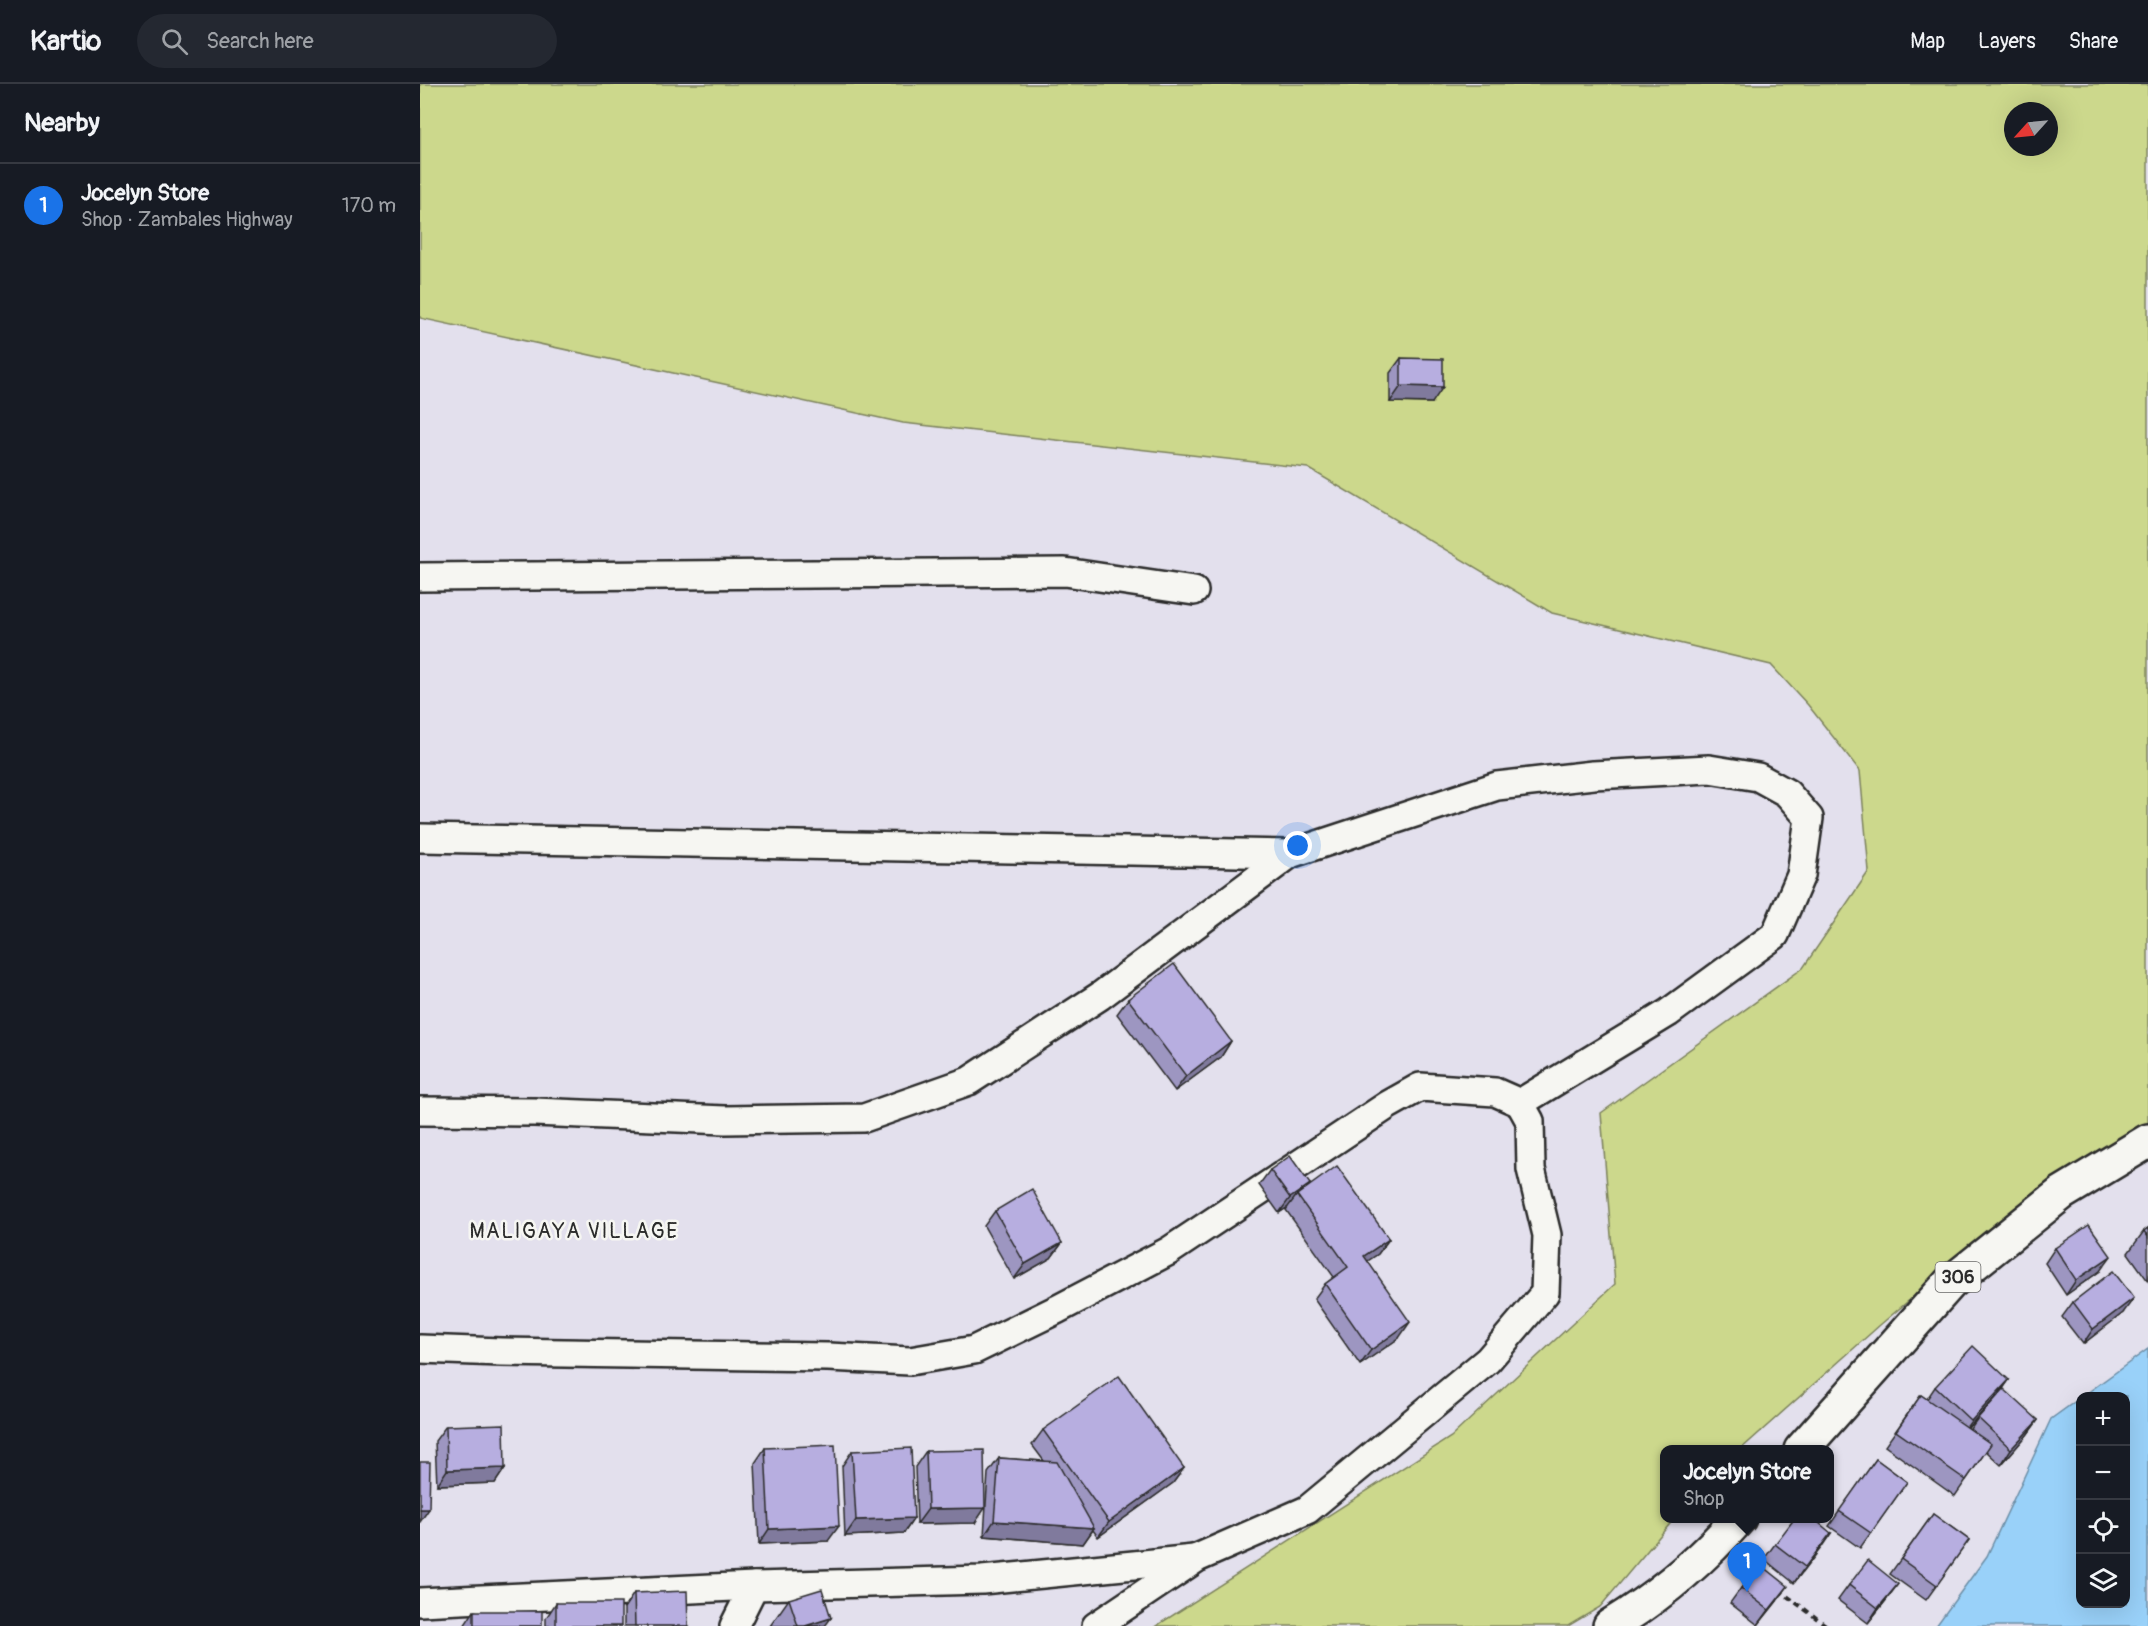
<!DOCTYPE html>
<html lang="en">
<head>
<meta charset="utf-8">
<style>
  :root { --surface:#171b24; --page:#242831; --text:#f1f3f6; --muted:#9ea1a6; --line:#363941; --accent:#1a73e8 }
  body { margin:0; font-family:Pangolin,sans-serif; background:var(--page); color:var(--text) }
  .controls { position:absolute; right:18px; bottom:18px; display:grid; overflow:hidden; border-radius:12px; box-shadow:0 6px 24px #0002 }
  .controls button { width:54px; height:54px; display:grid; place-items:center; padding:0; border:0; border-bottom:2px solid var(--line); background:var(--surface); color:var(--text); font:30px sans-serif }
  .compass { position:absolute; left:1584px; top:18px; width:54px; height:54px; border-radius:50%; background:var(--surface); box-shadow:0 6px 24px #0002; rotate:243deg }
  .you { position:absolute; left:878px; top:762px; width:21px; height:21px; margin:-15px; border:4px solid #fff; border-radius:50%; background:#1a73e8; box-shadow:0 0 0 9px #1a73e833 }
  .badge { display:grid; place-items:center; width:39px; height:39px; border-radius:50%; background:var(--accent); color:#fff; font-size:20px; font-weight:700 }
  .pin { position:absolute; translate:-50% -50px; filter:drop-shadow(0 2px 3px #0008) }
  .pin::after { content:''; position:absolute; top:32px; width:21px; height:18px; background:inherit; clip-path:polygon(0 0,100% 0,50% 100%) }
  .popup { position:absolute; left:1240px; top:1361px; width:174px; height:78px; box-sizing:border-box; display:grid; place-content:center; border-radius:12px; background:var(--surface); filter:drop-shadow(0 2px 4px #0005); font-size:20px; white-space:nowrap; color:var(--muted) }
  .popup b { font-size:22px; color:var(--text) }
  .popup::after { content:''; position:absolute; left:50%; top:100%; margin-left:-12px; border:12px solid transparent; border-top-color:var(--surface) }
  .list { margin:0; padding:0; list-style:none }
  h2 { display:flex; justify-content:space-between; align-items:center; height:78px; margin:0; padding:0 24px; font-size:26px }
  h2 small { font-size:20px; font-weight:400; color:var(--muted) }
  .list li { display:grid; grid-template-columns:39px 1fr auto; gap:18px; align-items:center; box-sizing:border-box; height:84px; padding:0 24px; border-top:2px solid var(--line) }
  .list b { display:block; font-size:22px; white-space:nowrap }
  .list p { margin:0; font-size:20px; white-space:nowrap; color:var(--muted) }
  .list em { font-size:20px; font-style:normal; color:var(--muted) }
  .icon { flex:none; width:33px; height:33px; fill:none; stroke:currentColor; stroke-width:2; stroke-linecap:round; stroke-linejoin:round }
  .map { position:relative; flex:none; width:1728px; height:1542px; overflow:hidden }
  header { display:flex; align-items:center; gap:36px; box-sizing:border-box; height:84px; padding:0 30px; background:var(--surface); border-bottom:2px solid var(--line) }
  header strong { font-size:28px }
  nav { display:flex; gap:33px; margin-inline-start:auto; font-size:21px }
  .search { width:420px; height:54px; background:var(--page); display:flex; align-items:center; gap:15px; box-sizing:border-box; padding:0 21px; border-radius:33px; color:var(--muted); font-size:22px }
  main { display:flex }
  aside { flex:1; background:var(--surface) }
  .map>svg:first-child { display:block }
  .green { fill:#ccd88c; stroke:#7c825c; stroke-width:1.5; fill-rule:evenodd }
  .water { fill:#99d1f9; stroke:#6d8fa7; stroke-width:1.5 }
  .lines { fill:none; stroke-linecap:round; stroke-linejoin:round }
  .street-casing { stroke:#2b2b2b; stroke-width:32 }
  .primary-casing { stroke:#2b2b2b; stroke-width:38 }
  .path { stroke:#2b2b2b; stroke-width:4; stroke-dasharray:6 4.5; stroke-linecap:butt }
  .street { stroke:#f6f6f2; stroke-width:27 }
  .primary { stroke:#f6f6f2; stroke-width:33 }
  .wall { fill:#9d96c1; stroke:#2b2b2b; stroke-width:1.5; fill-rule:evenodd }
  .shaded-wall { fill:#807a9d; stroke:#2b2b2b; stroke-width:1.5 }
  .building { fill:#b7aee0; stroke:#2b2b2b; stroke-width:1.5 }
  .labels { text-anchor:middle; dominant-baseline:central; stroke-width:5; stroke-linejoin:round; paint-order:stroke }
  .shield { fill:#f6f6f2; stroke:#686867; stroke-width:1.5 }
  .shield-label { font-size:18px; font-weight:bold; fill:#2b2b2b }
  .neighbourhood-label { font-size:21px; letter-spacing:1.5px; fill:#2b2b2b; stroke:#f6f6f2 }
</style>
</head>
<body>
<header>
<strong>Kartio</strong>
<div class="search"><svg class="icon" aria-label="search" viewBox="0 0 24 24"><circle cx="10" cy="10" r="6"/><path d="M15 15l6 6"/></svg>Search here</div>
<nav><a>Map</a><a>Layers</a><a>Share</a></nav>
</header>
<main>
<aside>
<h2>Nearby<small></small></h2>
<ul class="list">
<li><span class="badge">1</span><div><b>Jocelyn Store</b><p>Shop · Zambales Highway</p></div><em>170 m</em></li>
</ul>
</aside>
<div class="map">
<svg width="1728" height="1542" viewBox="0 0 1728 1542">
  <rect width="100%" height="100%" fill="#e3e0ed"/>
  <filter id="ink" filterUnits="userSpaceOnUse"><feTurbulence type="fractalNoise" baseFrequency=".0167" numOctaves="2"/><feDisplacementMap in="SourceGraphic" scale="12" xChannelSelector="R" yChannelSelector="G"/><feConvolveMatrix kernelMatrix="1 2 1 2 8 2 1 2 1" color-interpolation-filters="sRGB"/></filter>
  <g filter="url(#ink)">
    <!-- green -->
    <path class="green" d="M0,0H1728V1043L1552,1163L1460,1241L1321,1365L1244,1366V1434L1254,1435L1180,1523L1148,1542H736L1031,1353L1195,1200L1181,1029L1383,884L1449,787L1440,687L1388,621L1351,581L1132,529L888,384L483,339L0,234ZM1593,27H1629V63H1593Z"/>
    <!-- water -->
    <polygon class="water" points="1728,1265 1728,1542 1516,1542 1567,1472 1631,1335 1660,1314 1660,1520 1706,1520 1706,1312 1663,1312"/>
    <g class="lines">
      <defs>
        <g id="street">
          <polyline points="0,493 645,488 774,507"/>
          <polyline points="0,754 870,770 1077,702 1173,691 1289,685 1338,693 1367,709 1389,734 1381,791 1355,851 1248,929 1100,1019 1110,1037 1111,1085 1127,1151 1125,1209 1068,1276 887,1426 777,1474 676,1542"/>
          <polyline points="0,1027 114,1028 305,1036 444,1034 549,997 680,912 870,770"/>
          <polyline points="0,1265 81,1268 408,1273 490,1277 554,1266 638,1225 749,1167 968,1021 1000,1003 1075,1008 1100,1019"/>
          <polyline points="0,1518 334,1502 562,1496 774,1475"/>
          <polyline points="314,1542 334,1502"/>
        </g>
        <g id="primary">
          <polyline points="1381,1366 1530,1199 1642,1109 1728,1057"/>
          <path d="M1190,1542C1238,1513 1282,1476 1319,1434"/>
        </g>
      </defs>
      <!-- street casing -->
      <use href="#street" class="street-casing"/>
      <!-- primary casing -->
      <use href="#primary" class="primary-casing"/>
      <!-- path -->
      <g class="path">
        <polyline points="1323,1480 1336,1489"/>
        <polyline points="1359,1506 1407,1542"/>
      </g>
      <!-- street -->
      <use href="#street" class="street"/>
      <!-- primary -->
      <use href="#primary" class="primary"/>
    </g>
    <!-- wall -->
    <g class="wall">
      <polygon points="981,274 1012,319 970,318 970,289"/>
      <polygon points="708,915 811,957 801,973 755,1007 697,930"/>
      <polygon points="850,1086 890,1100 888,1103 969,1155 958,1170 947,1177 979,1254 940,1281 894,1215 905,1200 914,1193 866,1126 868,1123 859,1129 839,1101"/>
      <polygon points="575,1127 642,1159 631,1174 594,1195 564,1142"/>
      <polygon points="1728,1144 1728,1197 1708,1169 1724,1147"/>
      <polygon points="1635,1164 1680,1187 1646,1211 1625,1179"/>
      <polygon points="1653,1218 1703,1229 1663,1260 1642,1233"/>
      <path d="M1589,1296L1580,1309L1618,1336L1607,1351L1581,1381L1566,1367L1535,1412L1465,1362L1501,1311L1507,1315L1515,1303ZM1569,1321L1558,1334L1550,1345L1548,1344Z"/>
      <polygon points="26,1342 85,1384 75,1399 17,1401 15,1357"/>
      <polygon points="623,1346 764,1384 753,1399 678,1453 673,1446 663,1460 564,1452 568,1389 579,1374 624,1377 612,1361"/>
      <polygon points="345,1364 408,1457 339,1460 335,1379"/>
      <polygon points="432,1367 494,1434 484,1449 425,1452 422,1382"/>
      <polygon points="506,1367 555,1439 497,1440 495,1383"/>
      <polygon points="1456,1375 1487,1398 1440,1464 1409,1442"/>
      <polygon points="1513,1430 1549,1456 1506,1516 1470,1490"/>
      <polygon points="1411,1449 1374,1499 1344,1475 1355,1460"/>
      <polygon points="1429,1501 1467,1515 1448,1539 1418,1516"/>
      <polygon points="1321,1504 1357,1517 1338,1541 1310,1519"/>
      <polygon points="214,1509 268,1542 204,1542 204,1524"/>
      <polygon points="369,1515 405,1542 350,1542"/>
      <polygon points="136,1519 201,1542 126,1542 126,1534"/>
      <polygon points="54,1527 122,1542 44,1542"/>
    </g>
    <!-- shaded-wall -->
    <g class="shaded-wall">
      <polygon points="981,302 1023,303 1012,319 970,318"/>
      <polygon points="811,957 801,973 755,1007 766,992"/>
      <polygon points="890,1100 879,1115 877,1111 868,1123 859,1129 870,1114"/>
      <polygon points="969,1155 958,1170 933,1187 944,1172"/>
      <polygon points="642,1159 631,1174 594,1195 605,1180"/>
      <polygon points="1691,1172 1680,1187 1646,1211 1656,1196"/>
      <polygon points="1714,1214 1703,1229 1663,1260 1673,1245"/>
      <polygon points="990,1238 979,1254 940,1281 951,1266"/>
      <polygon points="1589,1296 1578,1311 1540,1352 1551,1337"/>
      <polygon points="1618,1336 1607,1351 1581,1381 1591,1365"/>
      <polygon points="85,1384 75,1399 17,1401 27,1386"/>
      <polygon points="764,1384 753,1399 678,1453 689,1438"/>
      <polygon points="565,1424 555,1439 497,1440 508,1425"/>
      <polygon points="0,1425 9,1425 0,1438"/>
      <polygon points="494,1434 484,1449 425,1452 436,1436"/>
      <polygon points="574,1437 674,1444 663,1460 564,1452"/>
      <polygon points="419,1442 408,1457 339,1460 349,1445"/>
      <polygon points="1411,1449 1401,1464 1374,1499 1385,1483"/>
      <polygon points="1478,1500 1467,1515 1448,1539 1458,1524"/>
      <polygon points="1368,1502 1357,1517 1338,1541 1349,1526"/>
      <polygon points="411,1534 405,1542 385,1542"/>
    </g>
    <!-- building -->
    <g class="building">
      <polygon points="981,274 1023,275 1023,303 981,302"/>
      <polygon points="754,880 811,957 766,992 708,915"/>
      <polygon points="870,1072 890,1100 870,1114 850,1086"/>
      <polygon points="917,1082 969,1155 944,1172 990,1238 951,1266 905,1200 928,1183 877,1111"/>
      <polygon points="612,1105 642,1159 605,1180 575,1127"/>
      <polygon points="1669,1141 1691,1172 1656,1196 1635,1164"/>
      <polygon points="1728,1144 1728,1153 1724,1147"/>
      <polygon points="1693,1187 1714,1214 1673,1245 1653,1218"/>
      <polygon points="1553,1262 1589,1296 1551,1337 1515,1303"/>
      <polygon points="699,1292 764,1384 689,1438 623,1346"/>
      <polygon points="1584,1305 1618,1336 1591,1365 1558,1334"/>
      <polygon points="1501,1311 1571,1360 1546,1396 1476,1347"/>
      <polygon points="84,1340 85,1384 27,1386 26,1342"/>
      <polygon points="415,1361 419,1442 349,1445 345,1364"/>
      <polygon points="491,1364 494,1434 436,1436 432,1367"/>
      <polygon points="564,1366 565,1424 508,1425 506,1367"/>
      <polygon points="579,1374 637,1378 674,1444 574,1437"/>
      <polygon points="1456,1375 1487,1398 1451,1449 1419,1427"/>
      <polygon points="0,1378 10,1378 9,1425 0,1425"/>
      <polygon points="1513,1430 1549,1456 1517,1501 1481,1475"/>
      <polygon points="1375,1434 1393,1434 1411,1449 1385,1483 1355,1460"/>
      <polygon points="1448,1476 1478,1500 1458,1524 1429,1501"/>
      <polygon points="1339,1479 1368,1502 1349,1526 1321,1504"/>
      <polygon points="402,1505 411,1534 385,1542 378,1542 369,1515"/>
      <polygon points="267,1507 268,1542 215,1542 214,1509"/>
      <rect x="136" y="1519" width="65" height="23"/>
      <rect x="54" y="1527" width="68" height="15"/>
    </g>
  </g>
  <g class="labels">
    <!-- shield labels -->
    <rect class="shield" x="1515.5" y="1178" width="45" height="30" rx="4.5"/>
    <g class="shield-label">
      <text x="1538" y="1193">306</text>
    </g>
    <!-- neighbourhood labels -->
    <g class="neighbourhood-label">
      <text x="154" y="1147">MALIGAYA VILLAGE</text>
    </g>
  </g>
</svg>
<div class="controls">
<button>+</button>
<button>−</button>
<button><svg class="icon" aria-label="locate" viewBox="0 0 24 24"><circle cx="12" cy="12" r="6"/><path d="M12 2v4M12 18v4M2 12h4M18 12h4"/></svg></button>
<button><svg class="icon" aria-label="layers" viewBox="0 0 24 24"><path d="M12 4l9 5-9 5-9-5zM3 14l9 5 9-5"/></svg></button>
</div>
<svg class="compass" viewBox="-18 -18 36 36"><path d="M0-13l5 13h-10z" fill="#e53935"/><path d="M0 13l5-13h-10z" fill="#9ea1a6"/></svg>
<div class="you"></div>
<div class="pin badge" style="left:1327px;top:1508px">1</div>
<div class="popup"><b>Jocelyn Store</b>Shop</div>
</div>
</main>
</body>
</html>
